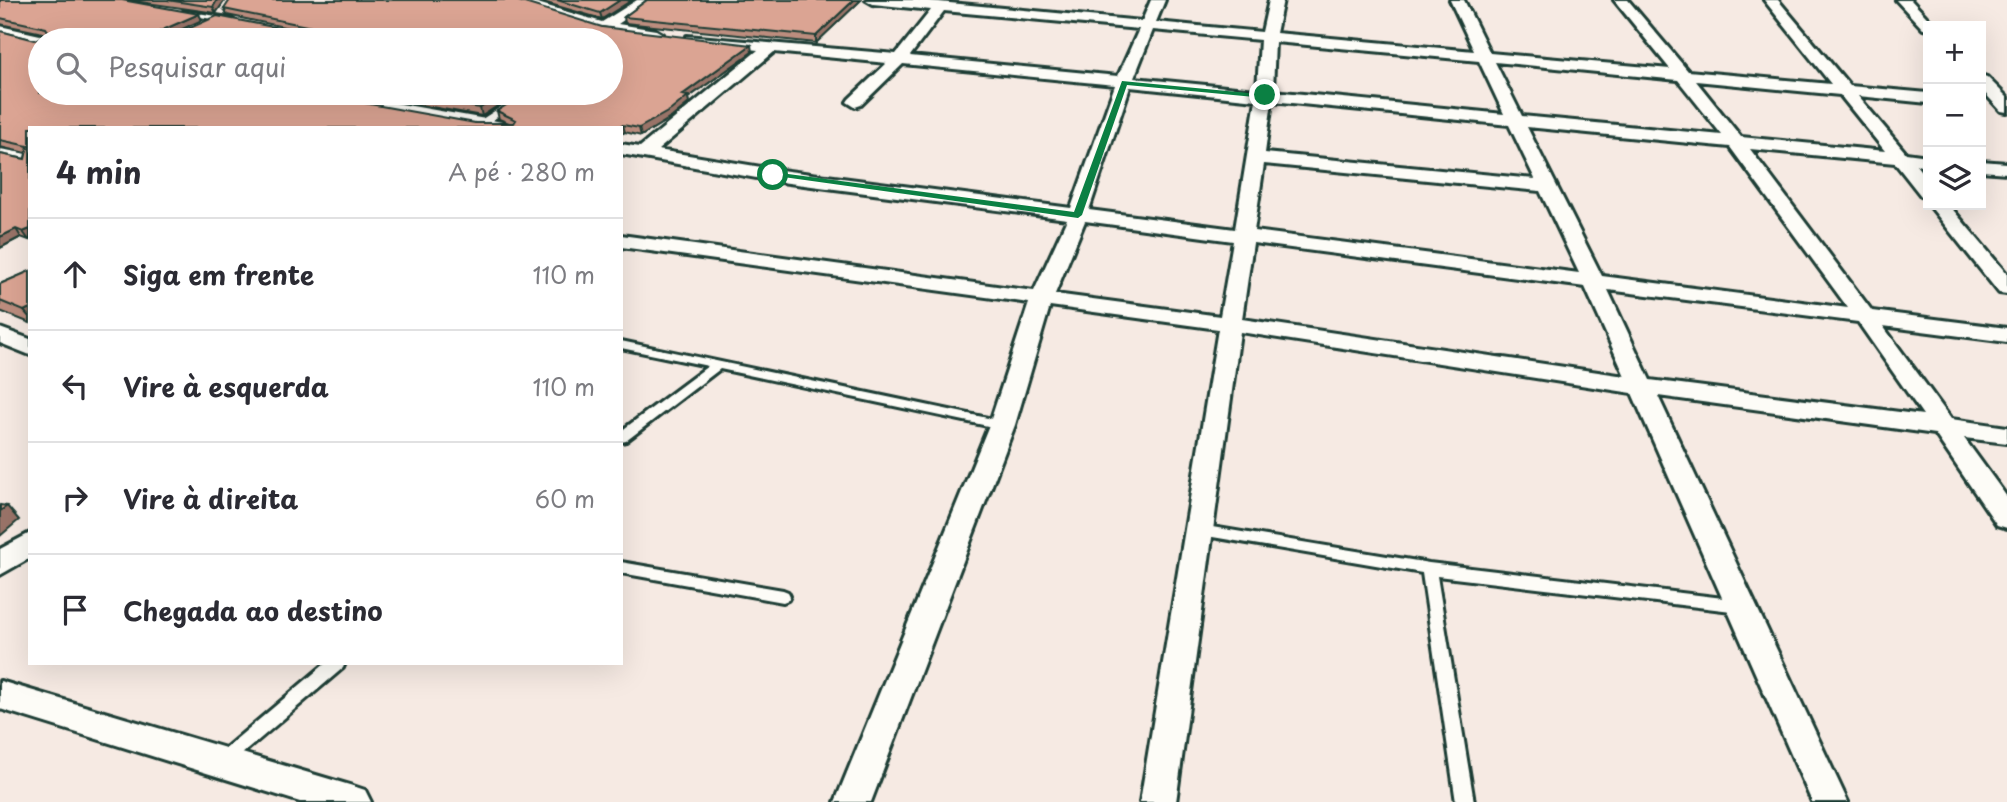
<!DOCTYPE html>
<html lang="pt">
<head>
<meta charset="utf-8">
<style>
  :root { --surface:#fff; --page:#f7f7f7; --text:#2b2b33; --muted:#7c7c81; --line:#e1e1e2 }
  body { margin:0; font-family:"Playpen Sans",sans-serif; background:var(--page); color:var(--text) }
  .controls { position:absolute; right:21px; top:21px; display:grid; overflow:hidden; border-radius:0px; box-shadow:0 7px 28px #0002 }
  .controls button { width:63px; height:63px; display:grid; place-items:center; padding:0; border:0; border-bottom:2px solid var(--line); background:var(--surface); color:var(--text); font:35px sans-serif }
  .stop { position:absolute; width:21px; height:21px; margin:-16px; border:5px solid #0b8043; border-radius:50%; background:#fff }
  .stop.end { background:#0b8043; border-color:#fff; box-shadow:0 2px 7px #0008 }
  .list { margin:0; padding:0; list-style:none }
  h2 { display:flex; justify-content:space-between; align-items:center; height:91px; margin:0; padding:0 28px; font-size:30px }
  h2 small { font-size:23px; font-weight:400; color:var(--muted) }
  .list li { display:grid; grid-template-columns:46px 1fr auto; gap:21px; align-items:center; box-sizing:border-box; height:112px; padding:0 28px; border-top:2px solid var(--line) }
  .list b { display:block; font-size:26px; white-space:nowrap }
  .list em { font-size:23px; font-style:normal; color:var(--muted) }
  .icon { flex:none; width:38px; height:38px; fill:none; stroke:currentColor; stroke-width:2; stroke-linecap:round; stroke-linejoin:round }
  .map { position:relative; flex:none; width:2007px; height:802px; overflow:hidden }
  .search { position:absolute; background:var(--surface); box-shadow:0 7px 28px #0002; left:28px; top:28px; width:595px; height:77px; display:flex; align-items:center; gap:18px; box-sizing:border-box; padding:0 24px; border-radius:38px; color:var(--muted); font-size:26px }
  .panel { position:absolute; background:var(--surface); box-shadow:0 7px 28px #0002; left:28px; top:126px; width:595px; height:539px; border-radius:0px }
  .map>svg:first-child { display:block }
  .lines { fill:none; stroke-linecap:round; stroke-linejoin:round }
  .service-casing { stroke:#1f3d34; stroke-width:6 }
  .minor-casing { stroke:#1f3d34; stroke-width:6 }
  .service { fill:#fdfcf7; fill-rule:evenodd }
  .minor { fill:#fdfcf7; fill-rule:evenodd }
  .wall { fill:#bc8d7e; stroke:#1f3d34; stroke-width:2; fill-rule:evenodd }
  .shaded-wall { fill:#997367; stroke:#1f3d34; stroke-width:2 }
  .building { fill:#dba493; stroke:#1f3d34; stroke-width:2; fill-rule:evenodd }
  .route { fill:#0b8043 }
</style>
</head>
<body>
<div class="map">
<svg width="2007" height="802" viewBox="0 0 2007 802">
  <rect width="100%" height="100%" fill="#f6eae3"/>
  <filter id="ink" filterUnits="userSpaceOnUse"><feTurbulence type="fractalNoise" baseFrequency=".0143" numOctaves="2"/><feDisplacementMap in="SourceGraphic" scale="14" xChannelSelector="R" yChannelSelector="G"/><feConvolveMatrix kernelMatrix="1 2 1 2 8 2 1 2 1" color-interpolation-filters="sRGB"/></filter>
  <g filter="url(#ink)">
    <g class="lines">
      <defs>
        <g id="service">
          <polygon points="185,11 229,18 233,20 229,22 183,14 181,13"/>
          <polygon points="514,93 522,93 517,104 485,125 479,125 479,121 510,101"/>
          <polygon points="621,341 1002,421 1008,425 1002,429 720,369 626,441 621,442 621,431 708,366 621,348"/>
          <polygon points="1200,525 1429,563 1740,600 1745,602 1748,606 1745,610 1740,612 1437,576 1474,802 1456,802 1422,573 1195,534 1193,530 1195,526"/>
          <polygon points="621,562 783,590 788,592 790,596 788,600 783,602 621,573"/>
          <polygon points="326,663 345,663 343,668 228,766 222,769 216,766 213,761 216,756"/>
        </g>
        <g id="minor">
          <polygon points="505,0 527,0 602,22 637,0 653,0 618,24 656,30 663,34 656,38 599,30"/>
          <path d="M866,0H918L1142,21L1151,0H1165L1156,22L1262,32L1269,0H1283L1276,33L1474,51L1450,0H1464L1490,53L1670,69L1614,0H1628L1688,71L1831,84L1764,0H1778L1850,86L1928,93V103L1858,96L1906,153L1928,156V166L1916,165L1928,180V198L1921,196L1895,163L1750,149L1872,311L2007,328V342L1883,326L1951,419L2007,427V443L1964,438L2007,497V528L1997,525L1935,434L1658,396L1848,802H1812L1632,393L1240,332L1176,802H1140L1218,329L1050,306L1015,425L871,802H835L989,425L1029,303L621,247V235L1034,291L1067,219L773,181L621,154V144L640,147L758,50L692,43L687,42V36L896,54L931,10L873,4ZM944,11L1139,29L1118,76L910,56ZM1153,30L1260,40L1257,90L1134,78ZM1275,42L1479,61L1504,114L1273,91ZM774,52L887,63L849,99L847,102L855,107L861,105L903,64L1115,85L1071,208L773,169L658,150ZM1495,62L1678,80L1722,135L1522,116ZM1696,81L1840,95L1885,151L1741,137ZM1130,87L1256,100L1235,229L1089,210ZM1272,101L1509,125L1535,179L1265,153ZM1527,127L1730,147L1848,308L1602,276ZM1264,164L1540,191L1579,273L1254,231ZM1085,221L1233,241L1220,316L1055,294ZM1253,243L1585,287L1625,376L1242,319ZM1608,290L1858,322L1923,415L1650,380Z"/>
          <polygon points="1896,0 1911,0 1935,26 1928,26 1928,30 1923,29"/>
          <polygon points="0,26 49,37 51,40 40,40 40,44 0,34"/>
          <polygon points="1981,75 1987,77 2007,97 2007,112 2001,111 1981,89"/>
          <polygon points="305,93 339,93 508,123 516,128 478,128 313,98"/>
          <polygon points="0,149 30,154 30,164 0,159"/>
          <polygon points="1981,161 2007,163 2007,173 1981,171"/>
          <polygon points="1929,205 1949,205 2007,274 2007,294 1999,293"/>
          <polygon points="0,328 30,339 30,355 0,343"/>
          <polygon points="30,533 30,558 0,575 0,549"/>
          <polygon points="0,681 353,786 365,790 371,802 300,802 0,709"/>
        </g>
      </defs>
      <!-- service casing -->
      <use href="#service" class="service-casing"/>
      <!-- minor casing -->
      <use href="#minor" class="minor-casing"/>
      <!-- service -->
      <use href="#service" class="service"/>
      <!-- minor -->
      <use href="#minor" class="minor"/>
    </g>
    <!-- wall -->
    <g class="wall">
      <path d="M0,0L202,20L167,36H327L227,15L224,9L602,27L752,52L688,98L689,103L672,117L641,136L625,132L621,134V128H30L29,240L21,237L0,248V154L25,159L26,153L0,147V31L35,40L48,34L0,24ZM611,40L497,111L499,119L509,123H475L40,93Z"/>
      <polygon points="126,0 225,0 216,13"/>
      <polygon points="536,0 632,0 602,19"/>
      <polygon points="647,0 861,0 816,43 625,23 624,17"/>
      <polygon points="353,93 511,93 508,99 482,116"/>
      <polygon points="30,271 30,323 0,311 0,284"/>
    </g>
    <!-- shaded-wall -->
    <g class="shaded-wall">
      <polygon points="217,0 225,0 216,13 213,7"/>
      <polygon points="620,0 632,0 602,19 600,13"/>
      <polygon points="854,0 861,0 816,43 816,36"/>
      <polygon points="199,14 202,20 163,38 161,36 160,31"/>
      <polygon points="751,45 752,52 688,98 689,103 672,117 641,136 639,128 682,95"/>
      <polygon points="505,93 511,93 508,99 482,116 480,108"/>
      <polygon points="623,125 625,132 621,134 621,128 618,128"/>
      <polygon points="16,229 21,237 0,248 0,237"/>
      <polygon points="30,229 30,240 29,240 23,232"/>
      <polygon points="30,308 30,318 24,311"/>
      <polygon points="7,506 19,520 0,536 0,511"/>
    </g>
    <!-- building -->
    <g class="building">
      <path d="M0,0H122L199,14L160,31L161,36H172L217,16L320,36H334L336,32L224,9L230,0H515L602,27L751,45L682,95L688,96L671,110L639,128L623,125L618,128H30V229L23,232L16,229L0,237V154L25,159L28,146L0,140V31L35,40L50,34L46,28L0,18ZM40,40H611V93H520L517,98L497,111L516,120L514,123H475L309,93H40Z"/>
      <polygon points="167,0 217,0 213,7"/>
      <polygon points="557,0 620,0 600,13"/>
      <polygon points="647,0 854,0 816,36 624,17"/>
      <polygon points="390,93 505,93 480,108"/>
      <polygon points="30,271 30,308 24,311 0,301 0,284"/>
      <polygon points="0,505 7,506 0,511"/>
    </g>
  </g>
  <!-- route -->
  <polygon class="route" points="1122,81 1269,95 1265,98 1127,85 1082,215 1078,218 769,175 773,172 1074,212"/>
</svg>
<div class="controls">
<button>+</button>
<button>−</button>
<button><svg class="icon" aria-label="layers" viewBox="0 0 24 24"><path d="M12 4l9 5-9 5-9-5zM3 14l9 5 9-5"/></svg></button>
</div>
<div class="stop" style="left:773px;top:175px"></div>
<div class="stop end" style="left:1265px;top:95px"></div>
<div class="search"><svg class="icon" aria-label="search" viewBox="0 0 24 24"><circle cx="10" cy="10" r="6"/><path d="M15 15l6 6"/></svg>Pesquisar aqui</div>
<section class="panel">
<h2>4 min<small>A pé · 280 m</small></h2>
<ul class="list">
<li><svg class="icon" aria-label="ahead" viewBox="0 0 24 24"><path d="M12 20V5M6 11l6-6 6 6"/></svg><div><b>Siga em frente</b></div><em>110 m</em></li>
<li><svg class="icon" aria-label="left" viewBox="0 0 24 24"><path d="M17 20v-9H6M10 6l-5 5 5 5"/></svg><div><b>Vire à esquerda</b></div><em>110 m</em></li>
<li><svg class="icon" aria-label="right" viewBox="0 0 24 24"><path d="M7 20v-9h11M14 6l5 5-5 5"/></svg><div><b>Vire à direita</b></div><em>60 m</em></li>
<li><svg class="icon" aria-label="arrive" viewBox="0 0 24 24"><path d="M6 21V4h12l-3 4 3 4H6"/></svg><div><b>Chegada ao destino</b></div></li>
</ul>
</section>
</div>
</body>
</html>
